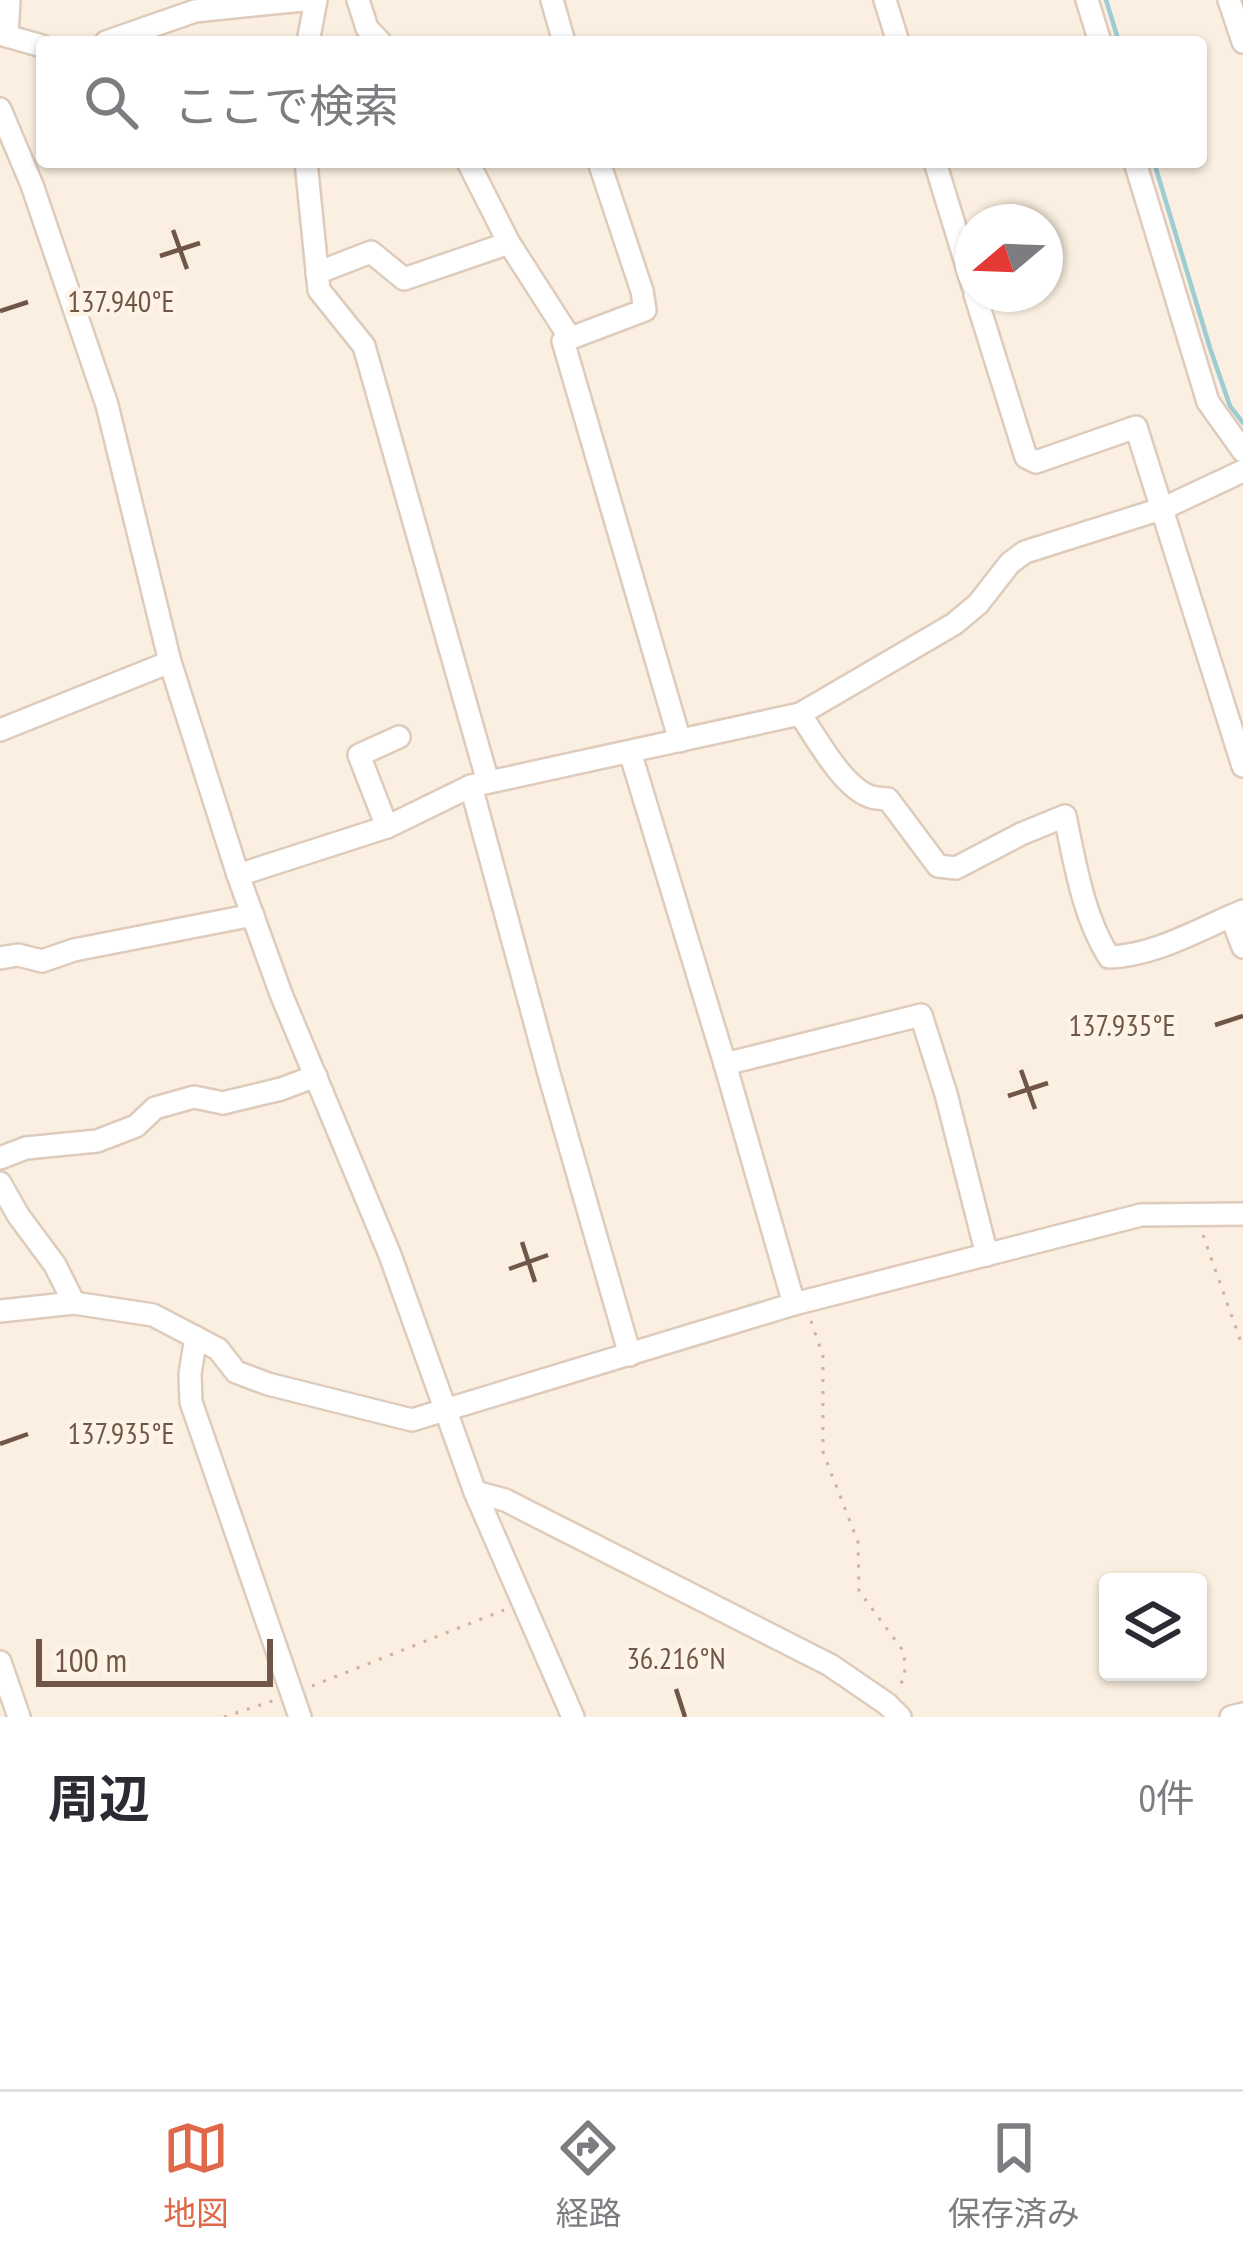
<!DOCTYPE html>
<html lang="ja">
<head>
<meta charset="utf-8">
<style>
  :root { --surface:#fff; --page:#f7f7f7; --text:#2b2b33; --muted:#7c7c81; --line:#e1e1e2; --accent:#df684a }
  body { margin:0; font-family:"PT Sans Narrow","Noto Sans JP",sans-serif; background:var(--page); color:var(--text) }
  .controls { position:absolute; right:36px; bottom:36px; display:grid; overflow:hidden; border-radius:12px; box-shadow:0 3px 9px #0004 }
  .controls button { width:108px; height:108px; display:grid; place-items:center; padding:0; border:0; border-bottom:3px solid var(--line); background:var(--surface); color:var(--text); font:60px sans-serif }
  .compass { position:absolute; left:955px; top:204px; width:108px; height:108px; border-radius:50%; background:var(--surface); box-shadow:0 3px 9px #0004; rotate:251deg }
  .scale { position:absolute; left:36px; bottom:30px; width:237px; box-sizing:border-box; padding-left:12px; border:6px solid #6f5649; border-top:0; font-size:33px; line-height:42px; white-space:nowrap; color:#6f5649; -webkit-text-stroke:9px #fef4e5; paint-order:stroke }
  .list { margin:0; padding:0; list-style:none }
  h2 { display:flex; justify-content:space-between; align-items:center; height:156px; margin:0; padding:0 48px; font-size:51px }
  h2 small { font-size:39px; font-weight:400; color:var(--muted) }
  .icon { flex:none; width:66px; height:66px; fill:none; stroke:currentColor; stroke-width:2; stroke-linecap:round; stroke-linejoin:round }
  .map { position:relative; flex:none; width:1243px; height:1717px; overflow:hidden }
  .search { position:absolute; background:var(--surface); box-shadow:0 3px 9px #0004; left:36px; right:36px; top:36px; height:132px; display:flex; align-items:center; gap:30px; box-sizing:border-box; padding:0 42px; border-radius:12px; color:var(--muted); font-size:45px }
  .sheet { height:372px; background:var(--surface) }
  nav { display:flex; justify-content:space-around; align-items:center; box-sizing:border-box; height:168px; border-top:3px solid var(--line); background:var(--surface); font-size:33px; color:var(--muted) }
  nav a { display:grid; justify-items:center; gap:6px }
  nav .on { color:var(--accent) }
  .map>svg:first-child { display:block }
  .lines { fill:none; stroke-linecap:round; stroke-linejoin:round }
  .stream { stroke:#9dccd3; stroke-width:4.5 }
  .minor-casing { stroke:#decbbc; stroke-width:26 }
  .path { stroke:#d2b09d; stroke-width:3; stroke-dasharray:3 9; stroke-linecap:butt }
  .minor { stroke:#fff; stroke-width:21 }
  .ticks { fill:none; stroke:#6f5649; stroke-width:4.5 }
  .ticks-label { font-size:30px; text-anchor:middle; fill:#6f5649; stroke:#fef4e5; stroke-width:9; stroke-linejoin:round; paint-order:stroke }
</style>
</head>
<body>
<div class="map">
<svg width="1243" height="1717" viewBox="0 0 1243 1717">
  <rect width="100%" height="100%" fill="#faefe0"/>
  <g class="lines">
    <!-- stream -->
    <g class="stream">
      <polyline points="1106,0 1119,42"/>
      <polyline points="1154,162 1210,348 1230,406 1243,423"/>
    </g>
    <defs>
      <g id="minor">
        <polyline points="358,0 367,28 380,42"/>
        <polyline points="552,0 564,42"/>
        <polyline points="885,0 898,42"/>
        <polyline points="1087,0 1100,42"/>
        <polyline points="1229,0 1243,42"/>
        <polyline points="0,34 42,46"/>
        <polyline points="7,36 9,0"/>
        <polyline points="106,42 195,11 303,0"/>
        <polyline points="308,42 316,0"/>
        <polyline points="0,109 32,185 107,405 170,662 238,875 281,994 390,1255 475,1492 573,1717"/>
        <polyline points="306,162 319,290 364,346 488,782"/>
        <polyline points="468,162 509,243 570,338"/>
        <polyline points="599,162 642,291 645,310 563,341 680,741"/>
        <polyline points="935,162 973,286"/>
        <polyline points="1135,162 1208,402 1243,451"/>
        <polyline points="317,273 371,252 404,279 509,243"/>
        <polyline points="975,294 1026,457 1036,462 1136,427 1243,766"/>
        <path d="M800,714C816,737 842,786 869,796C875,799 881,798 888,799L938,866L956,868L1021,834L1065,816C1075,863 1083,916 1109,957C1155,956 1201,928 1243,911"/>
        <polyline points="0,730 170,662"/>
        <polyline points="630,752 725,1064 794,1304"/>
        <polyline points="387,827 359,755 399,737"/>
        <polyline points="238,875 387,827 471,786"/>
        <polyline points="1231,916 1243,947"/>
        <polyline points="0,958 18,955 42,961 74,950 253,915"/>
        <polyline points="725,1064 921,1015 946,1094 987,1255"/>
        <polyline points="0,1158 26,1148 97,1141 136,1126 155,1108 194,1097 223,1103 281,1089 316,1076"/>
        <polyline points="0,1183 18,1215 55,1265 74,1303"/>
        <polyline points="0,1311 74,1303 153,1315 218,1349 236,1372 268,1384 412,1420 794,1304 1141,1215 1243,1214"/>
        <polyline points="196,1337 190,1374 191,1402 300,1717"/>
        <polyline points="630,1355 549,1074 471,786 800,714 954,624 978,604 1010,563 1025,552 1164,508 1243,471"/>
        <polyline points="475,1492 505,1500 830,1665 887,1704 900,1717"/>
        <polyline points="0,1662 19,1717"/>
        <polyline points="1231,1717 1243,1714"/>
      </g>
    </defs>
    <!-- minor casing -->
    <use href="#minor" class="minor-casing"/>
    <!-- path -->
    <g class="path">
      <polyline points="1203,1235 1243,1348"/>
      <polyline points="811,1321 823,1356 823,1452 858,1542 859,1591 904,1652 905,1677 898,1688"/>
      <polyline points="312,1686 504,1610"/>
      <polyline points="224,1717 275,1700"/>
    </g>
    <!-- minor -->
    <use href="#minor" class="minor"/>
  </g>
  <!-- ticks -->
  <path class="ticks" d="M173,230L187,269M160,256L200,243M0,311L28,302M1215,1025L1243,1016M1021,1070L1035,1109M1008,1096L1048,1083M522,1242L535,1282M509,1269L548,1255M0,1444L28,1434M676,1689L685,1717"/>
  <g class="ticks-label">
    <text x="121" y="312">137.940°E</text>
    <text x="1122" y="1036">137.935°E</text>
    <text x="121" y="1444">137.935°E</text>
    <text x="676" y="1669">36.216°N</text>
  </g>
</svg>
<div class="controls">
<button><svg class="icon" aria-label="layers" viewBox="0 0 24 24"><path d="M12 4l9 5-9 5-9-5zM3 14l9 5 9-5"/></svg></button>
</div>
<svg class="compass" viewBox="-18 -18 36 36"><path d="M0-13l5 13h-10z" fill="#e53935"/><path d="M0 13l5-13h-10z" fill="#7c7c81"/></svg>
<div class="scale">100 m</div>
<div class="search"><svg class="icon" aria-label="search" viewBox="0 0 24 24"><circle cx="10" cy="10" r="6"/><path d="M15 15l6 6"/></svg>ここで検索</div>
</div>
<section class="sheet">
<h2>周辺<small>0件</small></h2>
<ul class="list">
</ul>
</section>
<nav>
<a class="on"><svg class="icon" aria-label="map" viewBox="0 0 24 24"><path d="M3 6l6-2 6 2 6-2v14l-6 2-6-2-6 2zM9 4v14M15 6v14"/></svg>地図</a>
<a><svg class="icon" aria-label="directions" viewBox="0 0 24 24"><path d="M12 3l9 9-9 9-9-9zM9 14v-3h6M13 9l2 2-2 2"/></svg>経路</a>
<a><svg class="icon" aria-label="saved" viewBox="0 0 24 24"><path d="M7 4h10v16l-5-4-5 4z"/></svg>保存済み</a>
</nav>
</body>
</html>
